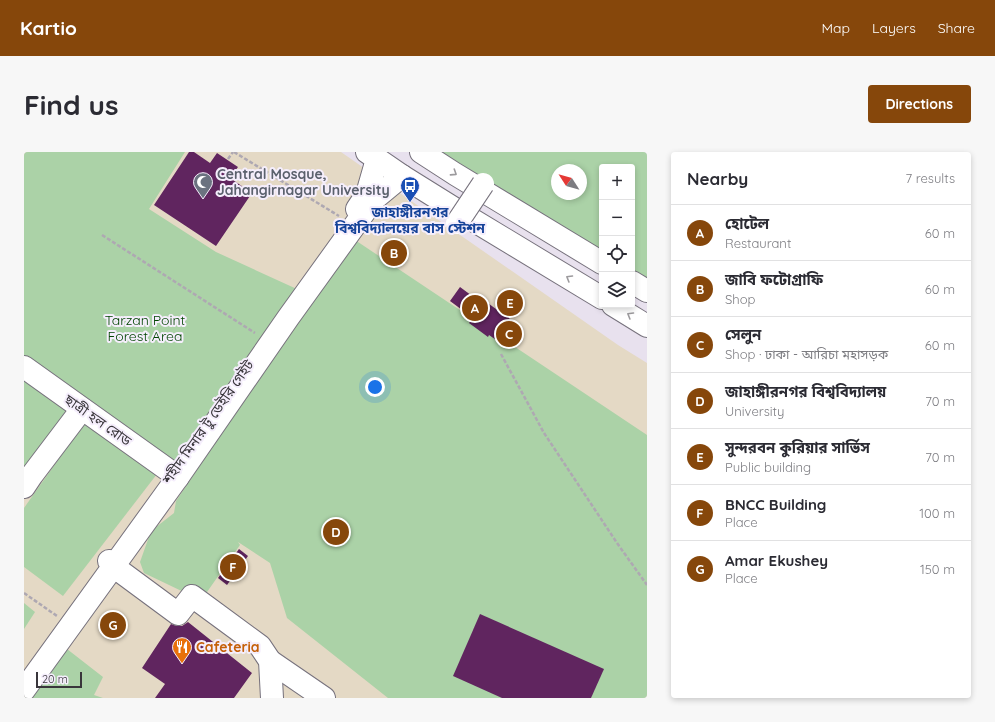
<!DOCTYPE html>
<html lang="en">
<head>
<meta charset="utf-8">
<style>
  :root { --surface:#fff; --page:#f7f7f7; --text:#2b2b33; --muted:#7c7c81; --line:#e1e1e2; --accent:#86470b }
  body { margin:0; font-family:Quicksand,"Noto Sans Bengali",sans-serif; background:var(--page); color:var(--text) }
  .controls { position:absolute; right:12px; top:12px; display:grid; overflow:hidden; border-radius:4px; box-shadow:0 2px 6px #0003 }
  .controls button { width:36px; height:36px; display:grid; place-items:center; padding:0; border:0; border-bottom:1px solid var(--line); background:var(--surface); color:var(--text); font:20px sans-serif }
  .compass { position:absolute; left:527px; top:12px; width:36px; height:36px; border-radius:50%; background:var(--surface); box-shadow:0 2px 6px #0003; rotate:306deg }
  .scale { position:absolute; left:12px; bottom:10px; width:46px; box-sizing:border-box; padding-left:4px; border:2px solid #39363b; border-top:0; font-size:11px; line-height:14px; white-space:nowrap; color:#39363b; -webkit-text-stroke:3px #f5eefc; paint-order:stroke }
  .you { position:absolute; left:351px; top:235px; width:14px; height:14px; margin:-10px; border:3px solid #fff; border-radius:50%; background:#1a73e8; box-shadow:0 0 0 6px #1a73e833 }
  .badge { display:grid; place-items:center; width:26px; height:26px; border-radius:50%; background:var(--accent); color:#fff; font-size:13px; font-weight:700 }
  .pin { position:absolute; translate:-50% -50%; border:2px solid #fff; box-shadow:0 1px 4px #0006 }
  .list { margin:0; padding:0; list-style:none }
  h2 { display:flex; justify-content:space-between; align-items:center; height:52px; margin:0; padding:0 16px; font-size:17px }
  h2 small { font-size:13px; font-weight:400; color:var(--muted) }
  .list li { display:grid; grid-template-columns:26px 1fr auto; gap:12px; align-items:center; box-sizing:border-box; height:56px; padding:0 16px; border-top:1px solid var(--line) }
  .list b { display:block; font-size:15px; white-space:nowrap }
  .list p { margin:0; font-size:13px; white-space:nowrap; color:var(--muted) }
  .list em { font-size:13px; font-style:normal; color:var(--muted) }
  .icon { flex:none; width:22px; height:22px; fill:none; stroke:currentColor; stroke-width:2; stroke-linecap:round; stroke-linejoin:round }
  .map { position:relative; flex:none; width:623px; height:546px; overflow:hidden; border-radius:4px }
  header { display:flex; align-items:center; gap:24px; box-sizing:border-box; height:56px; padding:0 20px; background:var(--accent); color:#fff }
  header strong { font-size:19px }
  nav { display:flex; gap:22px; margin-inline-start:auto; font-size:14px }
  .intro { display:flex; align-items:center; justify-content:space-between; box-sizing:border-box; height:96px; padding:0 24px }
  h1 { margin:0; font-size:28px }
  .button { padding:10px 18px; border-radius:4px; background:var(--accent); color:#fff; font-size:14px; font-weight:700 }
  main { display:flex; gap:24px; padding:0 24px }
  aside { flex:1; background:var(--surface); border-radius:4px; box-shadow:0 2px 6px #0003 }
  .map>svg:first-child { display:block }
  .education { fill:#e4d9c5 }
  .green { fill:#abd2a7; fill-rule:evenodd }
  .building { fill:#60255f }
  .lines { fill:none; stroke-linecap:round; stroke-linejoin:round }
  .minor-casing { stroke:#77727d; stroke-width:24 }
  .highway-casing { stroke:#77727d; stroke-width:24 }
  .path { stroke:#aea8b2; stroke-width:2.5; stroke-dasharray:4 2; stroke-linecap:butt }
  .minor { stroke:#fff; stroke-width:22 }
  .highway { stroke:#fff; stroke-width:22 }
  .minor-bridge-casing { stroke:#77727d; stroke-width:24; stroke-linecap:butt }
  .minor-bridge { stroke:#fff; stroke-width:22 }
  .oneway { stroke:#9c9a9d }
  .labels { text-anchor:middle; dominant-baseline:central; stroke-width:4; stroke-linejoin:round; paint-order:stroke }
  .worship-label { font-size:14px; font-weight:bold; fill:#5b616d; stroke:#f5eefc; text-anchor:start }
  .transit-label { font-size:14px; font-weight:bold; fill:#164399; stroke:#f5eefc }
  .park-label { font-size:14px; fill:#004500; stroke:#f5eefc }
  .street-label { font-size:14px; fill:#39363b; stroke:#f5eefc }
  .food-label { font-size:14px; font-weight:bold; fill:#c56008; stroke:#f5eefc; text-anchor:start }
</style>
</head>
<body>
<header>
<strong>Kartio</strong>
<nav><a>Map</a><a>Layers</a><a>Share</a></nav>
</header>
<div class="intro"><h1>Find us</h1><a class="button">Directions</a></div>
<main>
<div class="map">
<svg width="623" height="546" viewBox="0 0 623 546">
  <rect width="100%" height="100%" fill="#e8e1ee"/>
  <!-- education -->
  <polygon class="education" points="0,0 317,0 594,193 623,211 623,546 0,546"/>
  <!-- green -->
  <g class="green">
    <polygon points="0,0 161,0 125,57 192,100 275,138 149,321 0,213"/>
    <path d="M398,0H623V134L608,125V15H578V107ZM533,18H557V42H533Z"/>
    <polygon points="328,86 623,283 623,546 364,546 263,466 246,411 214,390 216,393 176,450 168,444 120,421 116,410 127,379 150,361 152,349"/>
    <polygon points="0,218 55,258 0,333"/>
    <polygon points="60,271 133,322 39,444 0,415 0,356"/>
    <polygon points="0,451 11,460 0,477"/>
    <polygon points="34,490 79,525 70,543 79,546 0,546"/>
  </g>
  <!-- building -->
  <g class="building">
    <polygon points="165,0 170,0 186,11 193,1 214,15 206,26 228,41 192,94 130,53"/>
    <polygon points="436,135 459,152 461,149 472,157 485,138 498,147 485,167 499,177 485,197 465,183 464,185 445,171 449,166 426,149"/>
    <polygon points="215,397 224,404 203,433 194,426"/>
    <polygon points="456,462 580,517 567,546 478,546 429,524"/>
    <polygon points="164,470 228,521 210,546 131,546 141,532 118,516 147,472 153,474 158,474"/>
  </g>
  <g class="lines">
    <defs>
      <g id="minor">
        <polyline points="333,57 343,42 353,7"/>
        <polyline points="0,215 154,325"/>
        <polyline points="0,335 8,323 58,257"/>
        <polyline points="85,409 89,414 154,462 168,444 236,494 246,509 248,546"/>
        <polyline points="246,509 300,546"/>
        <polyline points="0,538 154,325 264,166 349,48 378,24"/>
      </g>
      <g id="highway">
        <polyline points="343,0 378,24 439,62 578,146"/>
        <polyline points="397,0 431,22 578,111"/>
        <polyline points="608,130 623,139"/>
        <polyline points="589,153 623,174"/>
      </g>
    </defs>
    <!-- minor casing -->
    <use href="#minor" class="minor-casing"/>
    <!-- highway casing -->
    <use href="#highway" class="highway-casing"/>
    <!-- path -->
    <g class="path">
      <polyline points="210,0 315,64"/>
      <polyline points="204,7 209,0"/>
      <polyline points="78,83 231,181"/>
      <polyline points="477,202 520,281 593,391 623,433"/>
      <polyline points="0,441 33,464"/>
    </g>
    <!-- minor -->
    <use href="#minor" class="minor"/>
    <!-- highway -->
    <use href="#highway" class="highway"/>
    <defs>
      <polyline id="minor-bridge" points="433,71 459,32"/>
    </defs>
    <!-- minor-bridge casing -->
    <use href="#minor-bridge" class="minor-bridge-casing"/>
    <!-- minor-bridge -->
    <use href="#minor-bridge" class="minor-bridge"/>
  </g>
  <!-- one-way arrows -->
  <defs><path id="oneway-chevron" d="M-2-3.5L2.5 0L-2 3.5" fill="none" stroke-width="1.6" stroke-linecap="round" stroke-linejoin="round"/></defs>
  <g class="oneway">
    <use href="#oneway-chevron" transform="translate(430 21) rotate(33)"/>
    <use href="#oneway-chevron" transform="translate(545 126) rotate(-149)"/>
    <use href="#oneway-chevron" transform="translate(606 163) rotate(-149)"/>
  </g>
  <!-- icons -->
  <defs>
    <symbol id="mosque-pin" viewBox="-11 -11 22 30"><path d="M0 17L-7.5 6A9.5 9.5 0 1 1 7.5 6Z" fill="#6b7280" stroke="#f5eefc"/><path d="M3.5-4.9A6 6 0 1 0 3.5 4.9A5 5 0 1 1 3.5-4.9Z" fill="#fff"/></symbol>
    <symbol id="bus-pin" viewBox="-11 -11 22 30"><path d="M0 17L-7.5 6A9.5 9.5 0 1 1 7.5 6Z" fill="#1a4fb4" stroke="#f5eefc"/><path d="M-5-6H5V4H4V6H2V4H-2V6H-4V4H-5ZM-3.5-4V0h7V-4ZM-3.5 1.2v1.5H-2V1.2ZM2 1.2v1.5H3.5V1.2Z" fill="#fff"/></symbol>
    <symbol id="restaurant-pin" viewBox="-11 -11 22 30"><path d="M0 17L-7.5 6A9.5 9.5 0 1 1 7.5 6Z" fill="#e8710a" stroke="#f5eefc"/><path d="M-5-6h1v4h1v-4h1v4h1v-4h1v5L-1.5 .5V6h-2V.5L-5-1ZM5-6V6H3V1.5H1.5Q1.5-4 5-6Z" fill="#fff"/></symbol>
  </defs>
  <g fill-rule="evenodd">
    <use href="#mosque-pin" x="168" y="19" width="22" height="30"/>
    <use href="#bus-pin" x="375" y="23" width="22" height="30"/>
    <use href="#restaurant-pin" x="147" y="484" width="22" height="30"/>
  </g>
  <g class="labels">
    <!-- worship labels -->
    <g class="worship-label">
      <text x="193" y="22">Central Mosque,<tspan x="193" dy="16">Jahangirnagar University</tspan></text>
    </g>
    <!-- transit labels -->
    <g class="transit-label">
      <text x="386" y="60">জাহাঙ্গীরনগর<tspan x="386" dy="16">বিশ্ববিদ্যালয়ের বাস স্টেশন</tspan></text>
    </g>
    <!-- park labels -->
    <g class="park-label">
      <text x="121" y="168">Tarzan Point<tspan x="121" dy="16">Forest Area</tspan></text>
    </g>
    <!-- street labels -->
    <g class="street-label">
      <text transform="translate(74 268) rotate(35)">ছাত্রী হল রোড</text>
      <text transform="translate(184 270) rotate(-55)">শহীদ মিনার টু ডেইরি গেইট</text>
    </g>
    <!-- food labels -->
    <g class="food-label">
      <text x="172" y="495">Cafeteria</text>
    </g>
  </g>
</svg>
<div class="controls">
<button>+</button>
<button>−</button>
<button><svg class="icon" aria-label="locate" viewBox="0 0 24 24"><circle cx="12" cy="12" r="6"/><path d="M12 2v4M12 18v4M2 12h4M18 12h4"/></svg></button>
<button><svg class="icon" aria-label="layers" viewBox="0 0 24 24"><path d="M12 4l9 5-9 5-9-5zM3 14l9 5 9-5"/></svg></button>
</div>
<svg class="compass" viewBox="-18 -18 36 36"><path d="M0-13l5 13h-10z" fill="#e53935"/><path d="M0 13l5-13h-10z" fill="#7c7c81"/></svg>
<div class="scale">20 m</div>
<div class="you"></div>
<div class="pin badge" style="left:451px;top:156px">A</div>
<div class="pin badge" style="left:370px;top:101px">B</div>
<div class="pin badge" style="left:485px;top:182px">C</div>
<div class="pin badge" style="left:312px;top:380px">D</div>
<div class="pin badge" style="left:486px;top:151px">E</div>
<div class="pin badge" style="left:209px;top:415px">F</div>
<div class="pin badge" style="left:89px;top:473px">G</div>
</div>
<aside>
<h2>Nearby<small>7 results</small></h2>
<ul class="list">
<li><span class="badge">A</span><div><b>হোটেল</b><p>Restaurant</p></div><em>60 m</em></li>
<li><span class="badge">B</span><div><b>জাবি ফটোগ্রাফি</b><p>Shop</p></div><em>60 m</em></li>
<li><span class="badge">C</span><div><b>সেলুন</b><p>Shop · ঢাকা - আরিচা মহাসড়ক</p></div><em>60 m</em></li>
<li><span class="badge">D</span><div><b>জাহাঙ্গীরনগর বিশ্ববিদ্যালয়</b><p>University</p></div><em>70 m</em></li>
<li><span class="badge">E</span><div><b>সুন্দরবন কুরিয়ার সার্ভিস</b><p>Public building</p></div><em>70 m</em></li>
<li><span class="badge">F</span><div><b>BNCC Building</b><p>Place</p></div><em>100 m</em></li>
<li><span class="badge">G</span><div><b>Amar Ekushey</b><p>Place</p></div><em>150 m</em></li>
</ul>
</aside>
</main>
</body>
</html>
